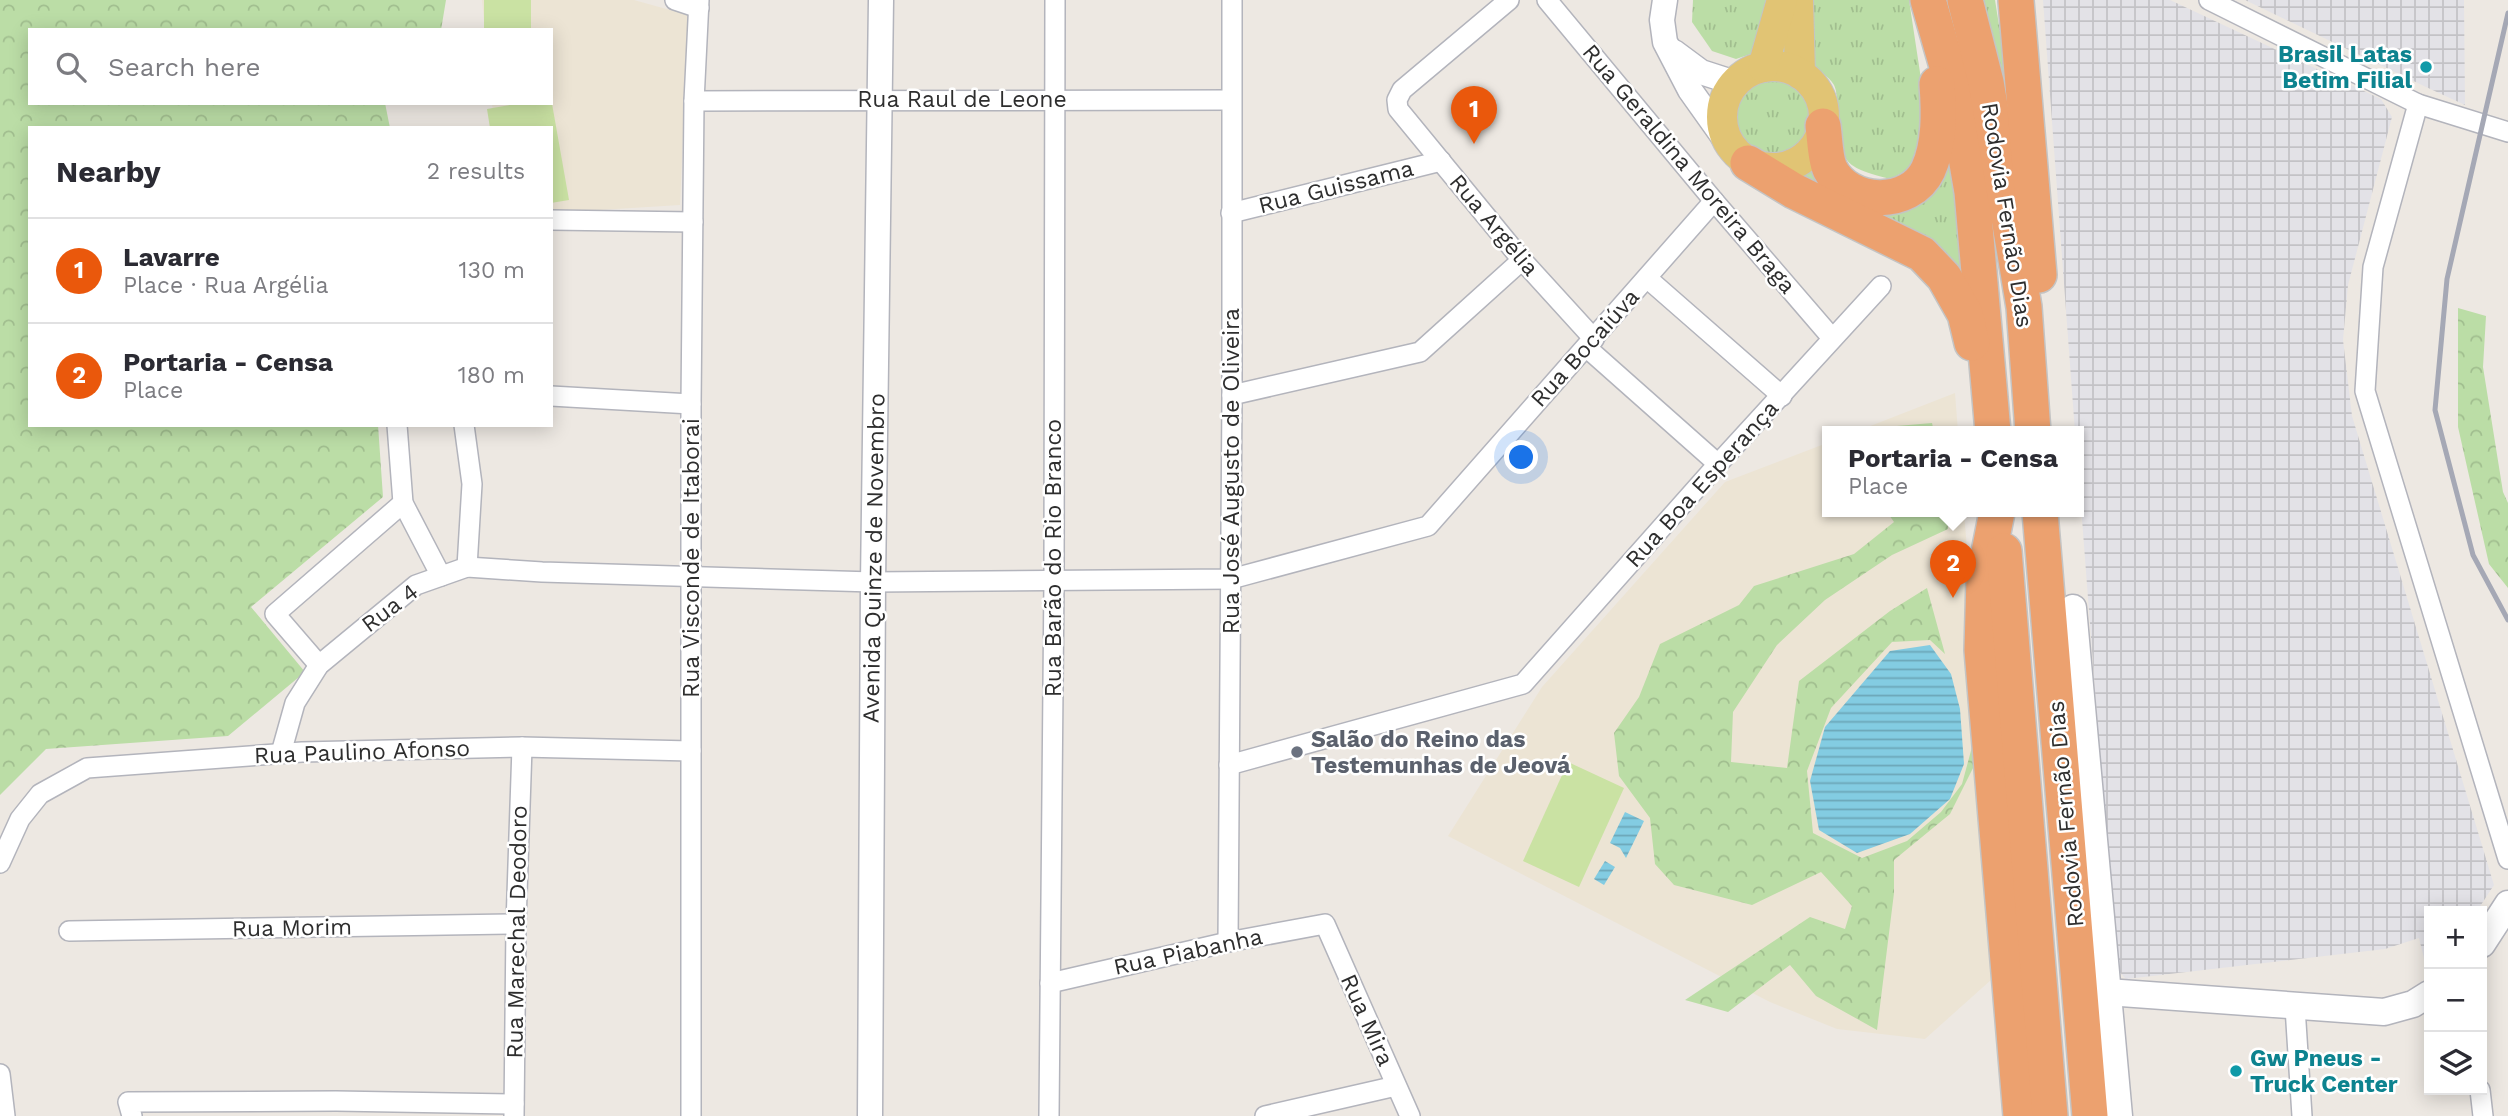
<!DOCTYPE html>
<html lang="en">
<head>
<meta charset="utf-8">
<style>
  :root { --surface:#fff; --page:#f2f2f3; --text:#2b2b33; --muted:#7c7c81; --line:#e1e1e2; --accent:#ea580c }
  body { margin:0; font-family:"Work Sans",sans-serif; background:var(--page); color:var(--text) }
  .controls { position:absolute; right:21px; bottom:21px; display:grid; overflow:hidden; border-radius:0px; box-shadow:0 4px 18px #0003 }
  .controls button { width:63px; height:63px; display:grid; place-items:center; padding:0; border:0; border-bottom:2px solid var(--line); background:var(--surface); color:var(--text); font:35px sans-serif }
  .you { position:absolute; left:1522px; top:458px; width:24px; height:24px; margin:-18px; border:5px solid #fff; border-radius:50%; background:#1a73e8; box-shadow:0 0 0 10px #1a73e833 }
  .badge { display:grid; place-items:center; width:46px; height:46px; border-radius:50%; background:var(--accent); color:#fff; font-size:23px; font-weight:700 }
  .pin { position:absolute; translate:-50% -58px; filter:drop-shadow(0 2px 4px #0008) }
  .pin::after { content:''; position:absolute; top:37px; width:24px; height:21px; background:inherit; clip-path:polygon(0 0,100% 0,50% 100%) }
  .popup { position:absolute; left:1822px; top:426px; width:262px; height:91px; box-sizing:border-box; display:grid; place-content:center; border-radius:0px; background:var(--surface); filter:drop-shadow(0 2px 5px #0005); font-size:23px; white-space:nowrap; color:var(--muted) }
  .popup b { font-size:26px; color:var(--text) }
  .popup::after { content:''; position:absolute; left:50%; top:100%; margin-left:-14px; border:14px solid transparent; border-top-color:var(--surface) }
  .list { margin:0; padding:0; list-style:none }
  h2 { display:flex; justify-content:space-between; align-items:center; height:91px; margin:0; padding:0 28px; font-size:30px }
  h2 small { font-size:23px; font-weight:400; color:var(--muted) }
  .list li { display:grid; grid-template-columns:46px 1fr auto; gap:21px; align-items:center; box-sizing:border-box; height:105px; padding:0 28px; border-top:2px solid var(--line) }
  .list b { display:block; font-size:26px; white-space:nowrap }
  .list p { margin:0; font-size:23px; white-space:nowrap; color:var(--muted) }
  .list em { font-size:23px; font-style:normal; color:var(--muted) }
  .icon { flex:none; width:38px; height:38px; fill:none; stroke:currentColor; stroke-width:2; stroke-linecap:round; stroke-linejoin:round }
  .map { position:relative; flex:none; width:2508px; height:1116px; overflow:hidden }
  .search { position:absolute; background:var(--surface); box-shadow:0 4px 18px #0003; left:28px; top:28px; width:525px; height:77px; display:flex; align-items:center; gap:18px; box-sizing:border-box; padding:0 24px; border-radius:0px; color:var(--muted); font-size:26px }
  .panel { position:absolute; background:var(--surface); box-shadow:0 4px 18px #0003; left:28px; top:126px; width:525px; height:301px; border-radius:0px }
  .map>svg:first-child { display:block }
  .industrial { fill:url(#industrial-grid) }
  .education { fill:#ece4d4 }
  .grass { fill:url(#grass-tufts) }
  .forest { fill:url(#forest-crowns) }
  .pitch { fill:#cae2a3 }
  .water { fill:url(#water-rules) }
  .lines { fill:none; stroke-linecap:round; stroke-linejoin:round }
  .minor-casing { stroke:#b3b4bc; stroke-width:22 }
  .tertiary-casing { stroke:#b3b4bc; stroke-width:27 }
  .secondary-casing { stroke:#b3b4bc; stroke-width:29 }
  .primary-casing { stroke:#c4c4c4; stroke-width:32 }
  .motorway-casing { stroke:#c4c4c4; stroke-width:38 }
  .minor { stroke:#fff; stroke-width:19 }
  .tertiary { stroke:#fff; stroke-width:24 }
  .secondary { stroke:#fff; stroke-width:26 }
  .primary { stroke:#e1c474; stroke-width:30 }
  .motorway { stroke:#eca16f; stroke-width:35 }
  .rail { stroke:#a5a8b5; stroke-width:5 }
  .culture-dot { fill:#0f9aa8; stroke:#fff; stroke-width:2.5 }
  .worship-dot { fill:#6b7280; stroke:#fff; stroke-width:2.5 }
  .labels { text-anchor:middle; dominant-baseline:central; stroke-width:5; stroke-linejoin:round; paint-order:stroke }
  .culture-label { font-size:23px; font-weight:bold; fill:#0d838f; stroke:#fff; text-anchor:end }
  .street-label { font-size:23px; fill:#2e2e2e; stroke:#fff }
  .worship-label { font-size:23px; font-weight:bold; fill:#5b616d; stroke:#fff; text-anchor:start }
</style>
</head>
<body>
<div class="map">
<svg width="2508" height="1116" viewBox="0 0 2508 1116">
  <defs>
    <pattern id="industrial-grid" width="8" height="8" patternUnits="userSpaceOnUse" patternTransform="scale(1.75)"><rect width="8" height="8" fill="#e3e2e7"/><path d="M0 4h8M4 0v8" fill="none" stroke="#c3c2c6"/></pattern>
    <pattern id="grass-tufts" width="24" height="20" patternUnits="userSpaceOnUse" patternTransform="scale(1.75)"><rect width="24" height="20" fill="#bbdda6"/><path d="M3 7l-1-3M5 7V3M7 7l1-3M15 17l-1-3M17 17v-4M19 17l1-3" fill="none" stroke="#a1be8f"/></pattern>
    <pattern id="forest-crowns" width="20" height="18" patternUnits="userSpaceOnUse" patternTransform="scale(1.75)"><rect width="20" height="18" fill="#bbdda6"/><path d="M2 6a3 3 0 1 1 6 0M12 15a3 3 0 1 1 6 0" fill="none" stroke="#a1be8f"/></pattern>
    <pattern id="water-rules" width="6" height="5" patternUnits="userSpaceOnUse" patternTransform="scale(1.75)"><rect width="6" height="5" fill="#83cce2"/><path d="M0 2.5h6" fill="none" stroke="#6ca6b8"/></pattern>
  </defs>
  <rect width="100%" height="100%" fill="#ede8e2"/>
  <!-- industrial -->
  <g class="industrial">
    <polygon points="2043,0 2170,0 2381,99 2392,117 2348,285 2343,340 2352,416 2494,885 2477,911 2429,911 2428,975 2419,938 2385,949 2126,979 2116,968 2079,479 2079,432 2075,432"/>
    <polygon points="2245,0 2464,0 2465,105 2426,87"/>
  </g>
  <!-- education -->
  <g class="education">
    <polygon points="482,0 634,0 688,15 680,205 551,213 551,128 494,128 492,103 551,103 551,30 485,30"/>
    <polygon points="1955,393 1958,432 1855,432"/>
    <polygon points="1827,443 1827,512 1964,512 2001,971 1925,1039 1837,1029 1770,1002 1448,836 1542,687 1725,482"/>
  </g>
  <!-- grass -->
  <g class="grass">
    <polygon points="1693,0 1768,0 1760,51 1736,59 1712,51 1692,22"/>
    <path d="M1806,0H1909L1921,79L1925,144L1912,167L1891,179C1832,165 1845,158 1838,106C1837,100 1837,91 1834,85C1829,76 1817,70 1809,64Z"/>
    <polygon points="1978,0 1995,0 2014,120 2020,212"/>
    <circle cx="1774" cy="115" r="38"/>
    <polygon points="1947,140 1964,261 1963,287 1791,182 1818,167 1871,206"/>
  </g>
  <!-- forest -->
  <g class="forest">
    <polygon points="0,0 446,0 441,30 30,30 30,103 385,103 390,128 30,128 30,425 378,425 383,497 251,607 305,672 228,736 46,749 0,795"/>
    <polygon points="2458,308 2486,316 2483,367 2503,492 2508,503 2508,588 2489,564 2458,427"/>
    <polygon points="1932,423 1934,432 1838,431"/>
    <polygon points="1887,512 1947,512 1948,529 1892,555 1825,600 1777,645 1733,712 1731,762 1787,768 1799,681 1890,611 1927,588 1945,654 1930,640 1892,642 1831,708 1807,771 1813,833 1862,858 1907,841 1941,812 1962,784 1972,747 1976,762 1950,814 1894,860 1894,893 1877,1030 1816,996 1790,965 1728,1012 1685,1000 1810,917 1845,929 1852,906 1821,872 1752,905 1674,885 1655,864 1650,818 1619,776 1614,733 1639,697 1660,644 1739,605 1754,586 1854,554 1894,522"/>
  </g>
  <!-- pitch -->
  <g class="pitch">
    <rect x="484" y="0" width="47" height="30"/>
    <polygon points="551,98 569,200 551,203 551,128 490,128 487,109 521,103 551,103"/>
    <polygon points="1568,762 1624,788 1579,887 1523,861"/>
  </g>
  <!-- water -->
  <g class="water">
    <polygon points="1930,645 1951,674 1960,709 1964,764 1950,799 1910,834 1857,853 1819,830 1810,781 1825,727 1890,651"/>
    <polygon points="1625,812 1644,821 1626,858 1620,848 1610,843"/>
    <polygon points="1605,861 1615,867 1604,885 1594,879"/>
  </g>
  <g class="lines">
    <defs>
      <g id="minor">
        <polyline points="675,0 699,8"/>
        <polyline points="1509,0 1402,90 1397,100 1398,109 1522,260 1594,339"/>
        <polyline points="1547,0 1714,201 1832,338"/>
        <polyline points="2209,0 2418,104 2508,132"/>
        <polyline points="694,101 1231,100"/>
        <polyline points="2418,104 2373,267 2365,391 2508,859"/>
        <polyline points="1231,213 1441,161"/>
        <polyline points="551,220 693,222"/>
        <polyline points="1647,278 1782,396"/>
        <polyline points="1586,347 1718,464"/>
        <polyline points="1232,395 1420,352 1522,260"/>
        <polyline points="551,396 691,404"/>
        <polyline points="397,425 403,503 441,576"/>
        <polyline points="467,567 542,572 873,582 1231,579 1428,526 1714,201"/>
        <polyline points="319,665 275,614 403,503"/>
        <polyline points="281,753 295,703 319,665 416,585 467,567 472,484 464,425"/>
        <polyline points="1229,765 1523,684 1718,464 1881,286"/>
        <polyline points="0,863 20,819 40,794 87,768 302,752 522,747 691,751"/>
        <polyline points="69,931 516,924"/>
        <polyline points="1228,942 1232,395 1232,0"/>
        <polyline points="1050,983 1228,942 1325,924 1410,1116"/>
        <polyline points="2295,1007 2302,1116"/>
        <polyline points="0,1074 5,1116"/>
        <polyline points="2480,1090 2483,1116"/>
        <polyline points="132,1116 128,1102 336,1101 514,1104"/>
        <polyline points="514,1116 516,924 522,747"/>
        <polyline points="691,1116 691,404 694,101 699,0"/>
        <polyline points="1049,1116 1054,579 1055,0"/>
        <polyline points="1265,1116 1396,1086"/>
      </g>
      <g id="tertiary">
        <polyline points="1665,0 1662,20 1665,42 1690,90 1727,142"/>
        <polyline points="1674,52 1701,72 1735,83"/>
        <polyline points="870,1116 873,582 881,0"/>
      </g>
      <g id="secondary">
        <polyline points="2073,608 2119,1116"/>
        <polyline points="2482,944 2508,904"/>
        <polyline points="2107,992 2384,1012 2413,1004 2429,994"/>
      </g>
      <g id="primary">
        <polyline points="1798,0 1800,74"/>
        <circle cx="1773" cy="117" r="51"/>
        <polyline points="1763,67 1782,0"/>
      </g>
      <g id="motorway">
        <polyline points="1928,0 1955,94 1972,192 1993,432"/>
        <polyline points="1965,0 1986,82 2024,307 2033,432"/>
        <polyline points="2016,1 2039,275"/>
        <path d="M1823,126C1825,139 1825,158 1830,169C1848,206 1910,208 1928,170C1940,144 1939,111 1937,84"/>
        <polyline points="1748,163 1794,191 1922,254 1944,277 1965,314 1972,343"/>
        <polyline points="1997,512 1984,578 1982,650 2021,1116"/>
        <polyline points="2040,512 2090,1116"/>
        <polyline points="2004,551 2050,1116"/>
      </g>
    </defs>
    <!-- minor casing -->
    <use href="#minor" class="minor-casing"/>
    <!-- tertiary casing -->
    <use href="#tertiary" class="tertiary-casing"/>
    <!-- secondary casing -->
    <use href="#secondary" class="secondary-casing"/>
    <!-- primary casing -->
    <use href="#primary" class="primary-casing"/>
    <!-- motorway casing -->
    <use href="#motorway" class="motorway-casing"/>
    <!-- minor -->
    <use href="#minor" class="minor"/>
    <!-- tertiary -->
    <use href="#tertiary" class="tertiary"/>
    <!-- secondary -->
    <use href="#secondary" class="secondary"/>
    <!-- primary -->
    <use href="#primary" class="primary"/>
    <!-- motorway -->
    <use href="#motorway" class="motorway"/>
    <!-- rail -->
    <polyline class="rail" points="2508,13 2447,279 2435,410 2473,555 2508,620"/>
  </g>
  <!-- markers -->
  <g class="culture-dot">
    <circle cx="2426" cy="67" r="7"/>
    <circle cx="2236" cy="1071" r="7"/>
  </g>
  <circle class="worship-dot" cx="1297" cy="752" r="7"/>
  <g class="labels">
    <!-- culture labels -->
    <g class="culture-label">
      <text x="2412" y="54">Brasil Latas<tspan x="2412" dy="26">Betim Filial</tspan></text>
      <text x="2250" y="1058" text-anchor="start">Gw Pneus -<tspan x="2250" dy="26">Truck Center</tspan></text>
    </g>
    <!-- street labels -->
    <g class="street-label">
      <text x="962" y="99">Rua Raul de Leone</text>
      <text transform="translate(1689 169) rotate(50)">Rua Geraldina Moreira Braga</text>
      <text transform="translate(1336 187) rotate(-14)">Rua Guissama</text>
      <text transform="translate(2007 215) rotate(81)">Rodovia Fernão Dias</text>
      <text transform="translate(1494 225) rotate(50)">Rua Argélia</text>
      <text transform="translate(1585 348) rotate(-48)">Rua Bocaiúva</text>
      <text transform="translate(1231 471) rotate(-90)">Rua José Augusto de Oliveira</text>
      <text transform="translate(1702 484) rotate(-48)">Rua Boa Esperança</text>
      <text transform="translate(691 558) rotate(-90)">Rua Visconde de Itaborai</text>
      <text transform="translate(874 558) rotate(-89)">Avenida Quinze de Novembro</text>
      <text transform="translate(1053 558) rotate(-90)">Rua Barão do Rio Branco</text>
      <text transform="translate(390 608) rotate(-37)">Rua 4</text>
      <text transform="translate(362 752) rotate(-2)">Rua Paulino Afonso</text>
      <text transform="translate(2066 814) rotate(-95)">Rodovia Fernão Dias</text>
      <text transform="translate(292 928) rotate(-1)">Rua Morim</text>
      <text transform="translate(517 932) rotate(-89)">Rua Marechal Deodoro</text>
      <text transform="translate(1188 952) rotate(-12)">Rua Piabanha</text>
      <text transform="translate(1367 1020) rotate(66)">Rua Mira</text>
    </g>
    <!-- worship labels -->
    <g class="worship-label">
      <text x="1311" y="739">Salão do Reino das<tspan x="1311" dy="26">Testemunhas de Jeová</tspan></text>
    </g>
  </g>
</svg>
<div class="controls">
<button>+</button>
<button>−</button>
<button><svg class="icon" aria-label="layers" viewBox="0 0 24 24"><path d="M12 4l9 5-9 5-9-5zM3 14l9 5 9-5"/></svg></button>
</div>
<div class="you"></div>
<div class="pin badge" style="left:1474px;top:144px">1</div>
<div class="pin badge" style="left:1953px;top:598px">2</div>
<div class="popup"><b>Portaria - Censa</b>Place</div>
<div class="search"><svg class="icon" aria-label="search" viewBox="0 0 24 24"><circle cx="10" cy="10" r="6"/><path d="M15 15l6 6"/></svg>Search here</div>
<section class="panel">
<h2>Nearby<small>2 results</small></h2>
<ul class="list">
<li><span class="badge">1</span><div><b>Lavarre</b><p>Place · Rua Argélia</p></div><em>130 m</em></li>
<li><span class="badge">2</span><div><b>Portaria - Censa</b><p>Place</p></div><em>180 m</em></li>
</ul>
</section>
</div>
</body>
</html>
